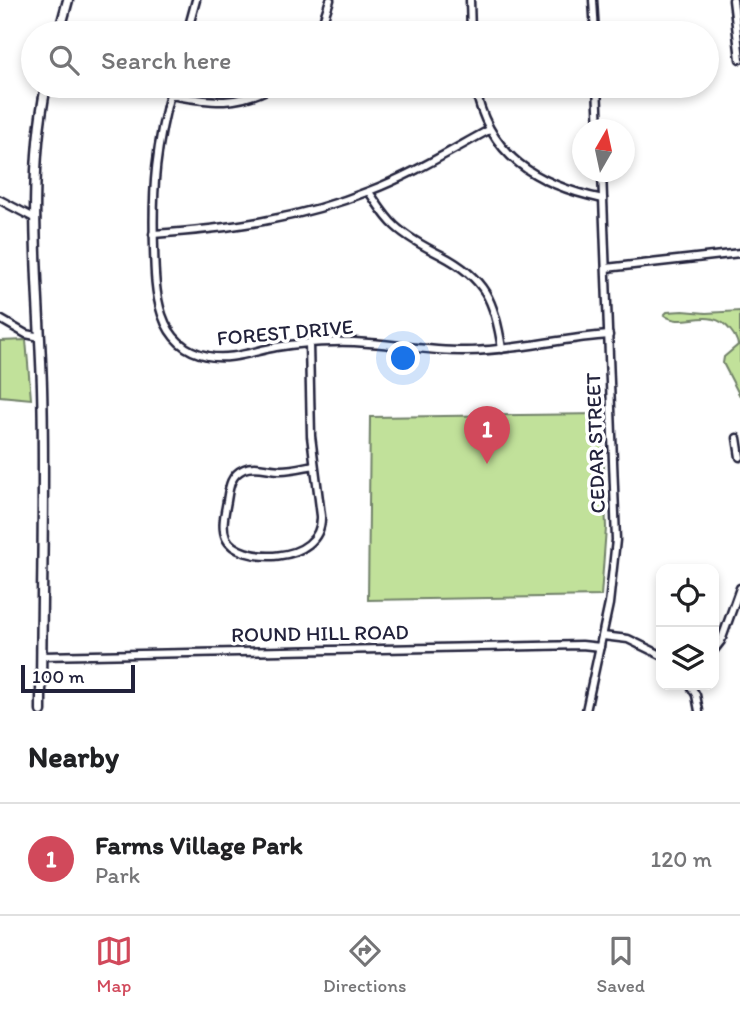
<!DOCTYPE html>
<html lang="en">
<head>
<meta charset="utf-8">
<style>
  :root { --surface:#fff; --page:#f2f2f2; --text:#202124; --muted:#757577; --line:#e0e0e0; --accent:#d1495b }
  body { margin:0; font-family:Itim,sans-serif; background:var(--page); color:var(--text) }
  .controls { position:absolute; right:21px; bottom:21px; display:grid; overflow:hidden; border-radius:14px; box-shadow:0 4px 10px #0003 }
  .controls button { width:63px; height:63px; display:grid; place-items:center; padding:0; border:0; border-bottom:2px solid var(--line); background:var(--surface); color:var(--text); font:35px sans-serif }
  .compass { position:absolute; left:572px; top:119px; width:63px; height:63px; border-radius:50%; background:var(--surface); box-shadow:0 4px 10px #0003; rotate:9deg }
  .scale { position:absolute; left:21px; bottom:18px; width:114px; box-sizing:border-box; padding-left:7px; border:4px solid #22223b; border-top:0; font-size:19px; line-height:24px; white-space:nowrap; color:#22223b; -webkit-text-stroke:5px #fff; paint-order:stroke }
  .you { position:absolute; left:404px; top:359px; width:24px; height:24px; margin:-18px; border:5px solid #fff; border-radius:50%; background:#1a73e8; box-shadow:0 0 0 10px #1a73e833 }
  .badge { display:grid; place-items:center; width:46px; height:46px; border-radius:50%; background:var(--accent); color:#fff; font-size:23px; font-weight:700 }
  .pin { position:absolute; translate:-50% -58px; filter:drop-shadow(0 2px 4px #0008) }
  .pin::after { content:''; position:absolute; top:37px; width:24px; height:21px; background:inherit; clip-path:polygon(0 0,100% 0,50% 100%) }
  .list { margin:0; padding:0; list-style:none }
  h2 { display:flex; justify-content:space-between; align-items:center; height:91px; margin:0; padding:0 28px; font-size:30px }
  h2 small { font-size:23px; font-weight:400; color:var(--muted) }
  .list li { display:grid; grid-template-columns:46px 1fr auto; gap:21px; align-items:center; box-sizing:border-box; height:112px; padding:0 28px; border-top:2px solid var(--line) }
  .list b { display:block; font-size:26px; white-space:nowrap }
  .list p { margin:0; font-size:23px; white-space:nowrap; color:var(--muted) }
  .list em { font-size:23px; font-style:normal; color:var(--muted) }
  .icon { flex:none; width:38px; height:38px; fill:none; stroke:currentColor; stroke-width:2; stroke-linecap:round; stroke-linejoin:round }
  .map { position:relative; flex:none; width:740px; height:711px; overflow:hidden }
  .search { position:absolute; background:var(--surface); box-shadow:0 4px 10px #0003; left:21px; right:21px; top:21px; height:77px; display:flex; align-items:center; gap:18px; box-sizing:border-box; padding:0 24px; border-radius:38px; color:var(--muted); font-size:26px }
  .sheet { height:203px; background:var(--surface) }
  nav { display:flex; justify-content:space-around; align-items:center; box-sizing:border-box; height:98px; border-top:2px solid var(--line); background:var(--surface); font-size:19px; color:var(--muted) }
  nav a { display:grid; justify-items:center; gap:4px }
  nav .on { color:var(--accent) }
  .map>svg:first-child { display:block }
  .green { fill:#c1e19a; stroke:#72826a; stroke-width:2 }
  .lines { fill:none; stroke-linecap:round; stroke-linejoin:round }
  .minor-casing { stroke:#22223b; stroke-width:11 }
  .tertiary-casing { stroke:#22223b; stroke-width:13 }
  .minor { stroke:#fff; stroke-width:6 }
  .tertiary { stroke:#fff; stroke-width:8 }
  .labels { text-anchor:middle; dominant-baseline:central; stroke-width:7; stroke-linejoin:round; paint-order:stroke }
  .street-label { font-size:21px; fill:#22223b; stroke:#fff }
</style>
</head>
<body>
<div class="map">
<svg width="740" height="711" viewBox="0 0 740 711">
  <rect width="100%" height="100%" fill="#fff"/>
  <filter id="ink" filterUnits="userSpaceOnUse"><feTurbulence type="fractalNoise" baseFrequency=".0143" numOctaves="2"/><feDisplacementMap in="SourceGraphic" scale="14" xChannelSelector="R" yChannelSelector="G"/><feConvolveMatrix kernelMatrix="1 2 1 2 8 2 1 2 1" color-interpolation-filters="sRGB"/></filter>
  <g filter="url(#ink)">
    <!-- green -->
    <g class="green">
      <path d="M683,311L706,313L740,311V396L723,363L724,357L738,345C737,339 735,336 731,331C711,304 683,330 664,315L667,312Z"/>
      <polygon points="26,340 31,399 0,396 0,341"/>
      <polygon points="602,414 606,528 601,596 368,600 370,417"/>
    </g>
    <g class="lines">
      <defs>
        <g id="minor">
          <polyline points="470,0 471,33"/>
          <polyline points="593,0 595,33"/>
          <polyline points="733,0 740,59"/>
          <polyline points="187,33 196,0"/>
          <polyline points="319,33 330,0"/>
          <path d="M172,86C156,146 152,186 154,248C155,290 156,347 208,356C230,361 254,351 276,347C295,344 315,342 334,342C379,340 422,352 467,351C514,351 561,338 609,335"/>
          <path d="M475,86C488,156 537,185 603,199"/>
          <polyline points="597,86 599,130"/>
          <path d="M170,95C211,102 236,107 274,86"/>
          <path d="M369,192C377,203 384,216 395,226C408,238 425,247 441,255C485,278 495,301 502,349"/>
          <polyline points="0,200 36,219"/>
          <path d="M153,234C227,229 300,219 369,191C411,175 450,151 489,130"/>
          <polyline points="606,268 740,253"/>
          <polyline points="0,319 26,334 40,337"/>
          <path d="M309,343L311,436L321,516C323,566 237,564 226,538C221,527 225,512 227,501C229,488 230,475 244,469C255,464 269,470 281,470C292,470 303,467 314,465"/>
          <polyline points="737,438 740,457"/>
          <polyline points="603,636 628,639 661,655"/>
          <polyline points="714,650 721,641 740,588"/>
          <polyline points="42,656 582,645 600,647"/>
          <polyline points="690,685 696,695 699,711"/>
          <polyline points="586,711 609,604 616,540 602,172"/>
        </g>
        <g id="tertiary">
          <polyline points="59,33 68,0"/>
          <path d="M41,711C41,603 45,495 42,387C39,287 26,185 46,86"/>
        </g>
      </defs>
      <!-- minor casing -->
      <use href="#minor" class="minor-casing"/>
      <!-- tertiary casing -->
      <use href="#tertiary" class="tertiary-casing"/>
      <!-- minor -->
      <use href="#minor" class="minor"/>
      <!-- tertiary -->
      <use href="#tertiary" class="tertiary"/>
    </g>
  </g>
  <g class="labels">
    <!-- street labels -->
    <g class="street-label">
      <text transform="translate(285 332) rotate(-5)">FOREST DRIVE</text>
      <text transform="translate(595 443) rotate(-92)">CEDAR STREET</text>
      <text transform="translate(320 633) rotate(-1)">ROUND HILL ROAD</text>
    </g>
  </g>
</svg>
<div class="controls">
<button><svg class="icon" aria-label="locate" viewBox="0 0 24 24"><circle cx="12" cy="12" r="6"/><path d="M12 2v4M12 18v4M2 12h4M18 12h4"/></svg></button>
<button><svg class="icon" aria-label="layers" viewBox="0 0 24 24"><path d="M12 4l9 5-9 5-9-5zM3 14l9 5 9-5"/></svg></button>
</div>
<svg class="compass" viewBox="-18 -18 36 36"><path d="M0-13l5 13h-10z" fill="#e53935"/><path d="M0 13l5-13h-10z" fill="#757577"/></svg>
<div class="scale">100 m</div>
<div class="you"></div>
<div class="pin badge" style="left:487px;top:464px">1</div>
<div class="search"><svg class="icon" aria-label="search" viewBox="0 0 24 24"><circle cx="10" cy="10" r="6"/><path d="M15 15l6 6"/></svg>Search here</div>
</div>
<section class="sheet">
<h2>Nearby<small></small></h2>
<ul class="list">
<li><span class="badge">1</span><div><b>Farms Village Park</b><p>Park</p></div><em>120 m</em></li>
</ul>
</section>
<nav>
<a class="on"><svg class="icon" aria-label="map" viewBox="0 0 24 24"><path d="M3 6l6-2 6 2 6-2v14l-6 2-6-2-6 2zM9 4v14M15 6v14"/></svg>Map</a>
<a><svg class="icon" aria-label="directions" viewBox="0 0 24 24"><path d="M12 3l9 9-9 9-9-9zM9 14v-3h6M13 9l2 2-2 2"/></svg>Directions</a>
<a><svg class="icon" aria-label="saved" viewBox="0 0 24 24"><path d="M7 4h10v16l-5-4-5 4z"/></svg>Saved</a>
</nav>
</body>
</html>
